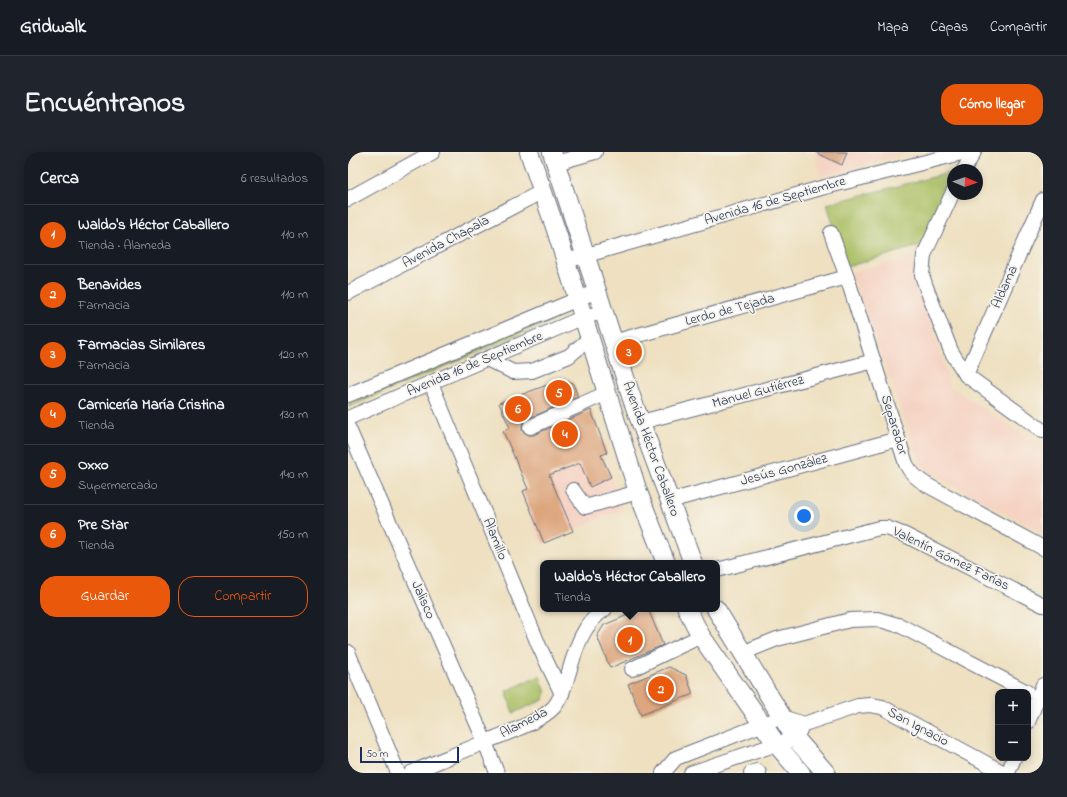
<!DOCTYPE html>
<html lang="es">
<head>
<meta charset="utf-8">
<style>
  :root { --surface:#171b24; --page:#20242c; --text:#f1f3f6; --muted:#9ea1a6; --line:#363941; --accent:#ea580c }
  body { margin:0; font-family:"Indie Flower",sans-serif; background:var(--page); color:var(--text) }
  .controls { position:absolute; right:12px; bottom:12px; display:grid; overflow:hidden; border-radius:8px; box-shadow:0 2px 10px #0003 }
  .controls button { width:36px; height:36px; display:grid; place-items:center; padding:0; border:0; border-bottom:1px solid var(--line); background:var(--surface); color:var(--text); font:20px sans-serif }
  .compass { position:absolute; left:599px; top:12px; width:36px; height:36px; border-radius:50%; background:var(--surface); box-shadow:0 2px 10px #0003; rotate:92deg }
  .scale { position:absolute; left:12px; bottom:10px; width:99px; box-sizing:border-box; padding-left:4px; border:2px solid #1b2f5e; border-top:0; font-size:11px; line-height:14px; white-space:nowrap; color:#1b2f5e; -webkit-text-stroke:3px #f7f3e8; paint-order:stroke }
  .you { position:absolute; left:456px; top:364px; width:14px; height:14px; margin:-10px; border:3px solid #fff; border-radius:50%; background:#1a73e8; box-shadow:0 0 0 6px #1a73e833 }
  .badge { display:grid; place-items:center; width:26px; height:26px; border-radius:50%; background:var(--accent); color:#fff; font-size:13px; font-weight:700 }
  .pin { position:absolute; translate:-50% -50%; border:2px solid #fff; box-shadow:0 1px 4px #0006 }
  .popup { position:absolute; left:192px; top:408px; width:180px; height:52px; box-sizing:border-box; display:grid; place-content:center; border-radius:8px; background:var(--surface); filter:drop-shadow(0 1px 3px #0005); font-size:13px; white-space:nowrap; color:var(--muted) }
  .popup b { font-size:15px; color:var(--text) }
  .popup::after { content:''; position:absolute; left:50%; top:100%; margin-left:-8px; border:8px solid transparent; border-top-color:var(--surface) }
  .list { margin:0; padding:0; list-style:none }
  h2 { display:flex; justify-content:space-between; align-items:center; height:52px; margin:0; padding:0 16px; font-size:17px }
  h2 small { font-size:13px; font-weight:400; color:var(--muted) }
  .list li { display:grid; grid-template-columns:26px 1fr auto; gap:12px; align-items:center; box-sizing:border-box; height:60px; padding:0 16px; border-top:1px solid var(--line) }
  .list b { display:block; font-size:15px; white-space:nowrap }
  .list p { margin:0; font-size:13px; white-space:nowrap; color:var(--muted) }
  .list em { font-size:13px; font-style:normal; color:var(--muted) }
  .actions { display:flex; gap:8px; padding:12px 16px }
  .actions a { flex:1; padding:9px 0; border:1px solid var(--accent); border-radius:16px; text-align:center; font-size:14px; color:var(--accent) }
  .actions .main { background:var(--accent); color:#fff }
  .map { position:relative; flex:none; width:695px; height:621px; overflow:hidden; border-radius:16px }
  header { display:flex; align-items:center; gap:24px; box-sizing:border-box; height:56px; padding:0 20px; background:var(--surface); border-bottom:1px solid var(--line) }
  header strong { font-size:19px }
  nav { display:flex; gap:22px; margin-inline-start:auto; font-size:14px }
  .intro { display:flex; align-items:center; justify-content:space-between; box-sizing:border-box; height:96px; padding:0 24px }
  h1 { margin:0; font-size:28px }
  .button { padding:10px 18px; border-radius:16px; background:var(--accent); color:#fff; font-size:14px; font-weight:700 }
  main { display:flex; gap:24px; padding:0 24px }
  aside { flex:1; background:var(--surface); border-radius:16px; box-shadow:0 2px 10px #0003 }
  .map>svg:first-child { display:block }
  .built { fill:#f5d2c2 }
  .green { fill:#a8be62; stroke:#627660 }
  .building { fill:#dda67e }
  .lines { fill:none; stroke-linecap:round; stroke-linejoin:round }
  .minor-casing { stroke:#656d80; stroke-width:16 }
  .major-casing { stroke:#656d80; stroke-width:20 }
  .minor { stroke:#fff; stroke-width:14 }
  .major { stroke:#fff; stroke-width:18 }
  .labels { text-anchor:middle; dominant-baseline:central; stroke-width:3.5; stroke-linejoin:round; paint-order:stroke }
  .street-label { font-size:14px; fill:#1b2f5e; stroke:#f7f3e8 }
</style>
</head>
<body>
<header>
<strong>Gridwalk</strong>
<nav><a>Mapa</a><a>Capas</a><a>Compartir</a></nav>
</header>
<div class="intro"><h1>Encuéntranos</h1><a class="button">Cómo llegar</a></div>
<main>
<aside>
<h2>Cerca<small>6 resultados</small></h2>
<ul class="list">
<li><span class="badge">1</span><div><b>Waldo's Héctor Caballero</b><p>Tienda · Alameda</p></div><em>110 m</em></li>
<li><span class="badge">2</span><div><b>Benavides</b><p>Farmacia</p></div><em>110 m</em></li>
<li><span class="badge">3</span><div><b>Farmacias Similares</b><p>Farmacia</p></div><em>120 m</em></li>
<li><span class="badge">4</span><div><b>Carnicería María Cristina</b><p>Tienda</p></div><em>130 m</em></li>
<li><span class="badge">5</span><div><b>Oxxo</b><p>Supermercado</p></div><em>140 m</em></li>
<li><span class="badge">6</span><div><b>Pre Star</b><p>Tienda</p></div><em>150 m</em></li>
</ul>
<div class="actions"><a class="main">Guardar</a><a>Compartir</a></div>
</aside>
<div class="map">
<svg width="695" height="621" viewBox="0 0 695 621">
  <rect width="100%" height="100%" fill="#f7f3e8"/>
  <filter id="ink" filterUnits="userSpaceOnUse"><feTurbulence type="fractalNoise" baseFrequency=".025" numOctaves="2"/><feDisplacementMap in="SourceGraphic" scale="8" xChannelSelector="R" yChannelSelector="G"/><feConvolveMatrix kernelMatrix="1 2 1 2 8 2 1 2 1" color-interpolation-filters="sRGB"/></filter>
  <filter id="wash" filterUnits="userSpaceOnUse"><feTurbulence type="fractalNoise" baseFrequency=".012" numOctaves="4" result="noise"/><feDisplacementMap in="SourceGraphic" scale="16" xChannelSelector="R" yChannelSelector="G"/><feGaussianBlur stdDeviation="0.9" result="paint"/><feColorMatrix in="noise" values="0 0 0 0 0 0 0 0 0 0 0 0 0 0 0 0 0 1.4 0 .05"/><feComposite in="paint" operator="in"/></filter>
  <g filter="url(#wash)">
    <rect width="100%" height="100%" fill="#eee0c0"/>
    <!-- built -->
    <g class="built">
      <polygon points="465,0 565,0 473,25"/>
      <polygon points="564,106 602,234 695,296 695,382 574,316 503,120"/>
      <polygon points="255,303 274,357 193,393 172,338"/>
    </g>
    <!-- green -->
    <g class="green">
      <polygon points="605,20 605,34 574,93 498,115 479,52"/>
      <polygon points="202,161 204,169 1,255 0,252 23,243 25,236"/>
      <polygon points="192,524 198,541 195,548 165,561 158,539"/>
    </g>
    <g id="blocks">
      <!-- building -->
      <g class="building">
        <polygon points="467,0 499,0 494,13"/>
        <polygon points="215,227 225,231 230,245 179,267 175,270 174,274 174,279 181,283 185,283 243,258 259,301 253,303 263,325 242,335 232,311 201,323 225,379 196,391 175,339 180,337 155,279 162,276 151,251"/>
        <polygon points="294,457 300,457 315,493 262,516 249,484 256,473"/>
        <polygon points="321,515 338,523 345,542 293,563 280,532"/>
      </g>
    </g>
  </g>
  <g filter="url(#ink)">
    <use href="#blocks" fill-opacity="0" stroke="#656d80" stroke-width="1"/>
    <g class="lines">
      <defs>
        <g id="minor">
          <polyline points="208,11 247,0"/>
          <polyline points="616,18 626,0"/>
          <polyline points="605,40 576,103 574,123 578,135 603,199 618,223 695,279"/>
          <polyline points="0,47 85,0"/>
          <path d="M483,81L499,125L558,312C563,322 570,327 579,333L695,396"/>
          <polyline points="218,109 473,36 618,0"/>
          <polyline points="0,141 195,39"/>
          <polyline points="265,190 499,125"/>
          <polyline points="139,207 165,220 184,219 221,204 242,186"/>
          <polyline points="618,223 695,48"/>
          <polyline points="83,231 191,494 214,542"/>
          <polyline points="0,243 249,139"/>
          <polyline points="0,266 236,165 255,160"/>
          <polyline points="293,270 526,209"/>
          <polyline points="0,275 137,590 149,621"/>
          <polyline points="182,275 259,241"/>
          <polyline points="225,338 237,355 290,340"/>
          <polyline points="321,349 550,287"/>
          <polyline points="369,418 531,376 539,376 557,383 695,453"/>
          <polyline points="0,500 50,621"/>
          <polyline points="394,501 429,487 502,468 529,467 553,474 679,540"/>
          <polyline points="284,517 353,484"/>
          <polyline points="680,570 695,533"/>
          <path d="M63,621C88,610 114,600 139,589C159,581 192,570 206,555C212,548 215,539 218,530C226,504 232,473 257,457"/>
          <polyline points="315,621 328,606 434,565 456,572 510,554 522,553 534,555 656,621"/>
          <polyline points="343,621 447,586 452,578"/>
          <polyline points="403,621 409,619 411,621"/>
          <polyline points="660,621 666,606"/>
        </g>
        <g id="major">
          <polyline points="181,0 208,78 290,340 318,411"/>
          <polyline points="204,0 284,247 345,411"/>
          <polyline points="339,457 353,484 429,593 453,621"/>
          <polyline points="368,457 447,586 478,621"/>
        </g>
      </defs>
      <!-- minor casing -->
      <use href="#minor" class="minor-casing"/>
      <!-- major casing -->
      <use href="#major" class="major-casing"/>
      <!-- minor -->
      <use href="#minor" class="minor"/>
      <!-- major -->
      <use href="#major" class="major"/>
    </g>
  </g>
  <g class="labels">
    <!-- street labels -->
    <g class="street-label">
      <text transform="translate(427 49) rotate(-16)">Avenida 16 de Septiembre</text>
      <text transform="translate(98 90) rotate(-28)">Avenida Chapala</text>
      <text transform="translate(657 135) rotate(-66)">Aldama</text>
      <text transform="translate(382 158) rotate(-15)">Lerdo de Tejada</text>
      <text transform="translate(127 212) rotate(-23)">Avenida 16 de Septiembre</text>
      <text transform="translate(410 240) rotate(-15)">Manuel Gutiérrez</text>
      <text transform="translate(546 273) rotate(73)">Separador</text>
      <text transform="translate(303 297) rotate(70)">Avenida Héctor Caballero</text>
      <text transform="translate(436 318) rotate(-15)">Jesús González</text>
      <text transform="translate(147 387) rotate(68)">Alamillo</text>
      <text transform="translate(603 407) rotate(26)">Valentín Gómez Farías</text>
      <text transform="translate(75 448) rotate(66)">Jalisco</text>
      <text transform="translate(176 571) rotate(-27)">Alameda</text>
      <text transform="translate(570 575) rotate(28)">San Ignacio</text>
    </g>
  </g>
</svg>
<div class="controls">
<button>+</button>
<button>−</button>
</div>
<svg class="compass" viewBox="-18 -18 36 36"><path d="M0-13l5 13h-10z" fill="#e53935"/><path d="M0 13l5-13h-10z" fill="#9ea1a6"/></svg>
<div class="scale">50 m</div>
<div class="you"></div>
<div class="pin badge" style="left:282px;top:488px">1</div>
<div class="popup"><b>Waldo's Héctor Caballero</b>Tienda</div>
<div class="pin badge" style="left:313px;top:537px">2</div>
<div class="pin badge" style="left:281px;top:200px">3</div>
<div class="pin badge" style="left:217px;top:282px">4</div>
<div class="pin badge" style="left:211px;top:241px">5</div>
<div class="pin badge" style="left:170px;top:257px">6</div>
</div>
</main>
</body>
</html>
